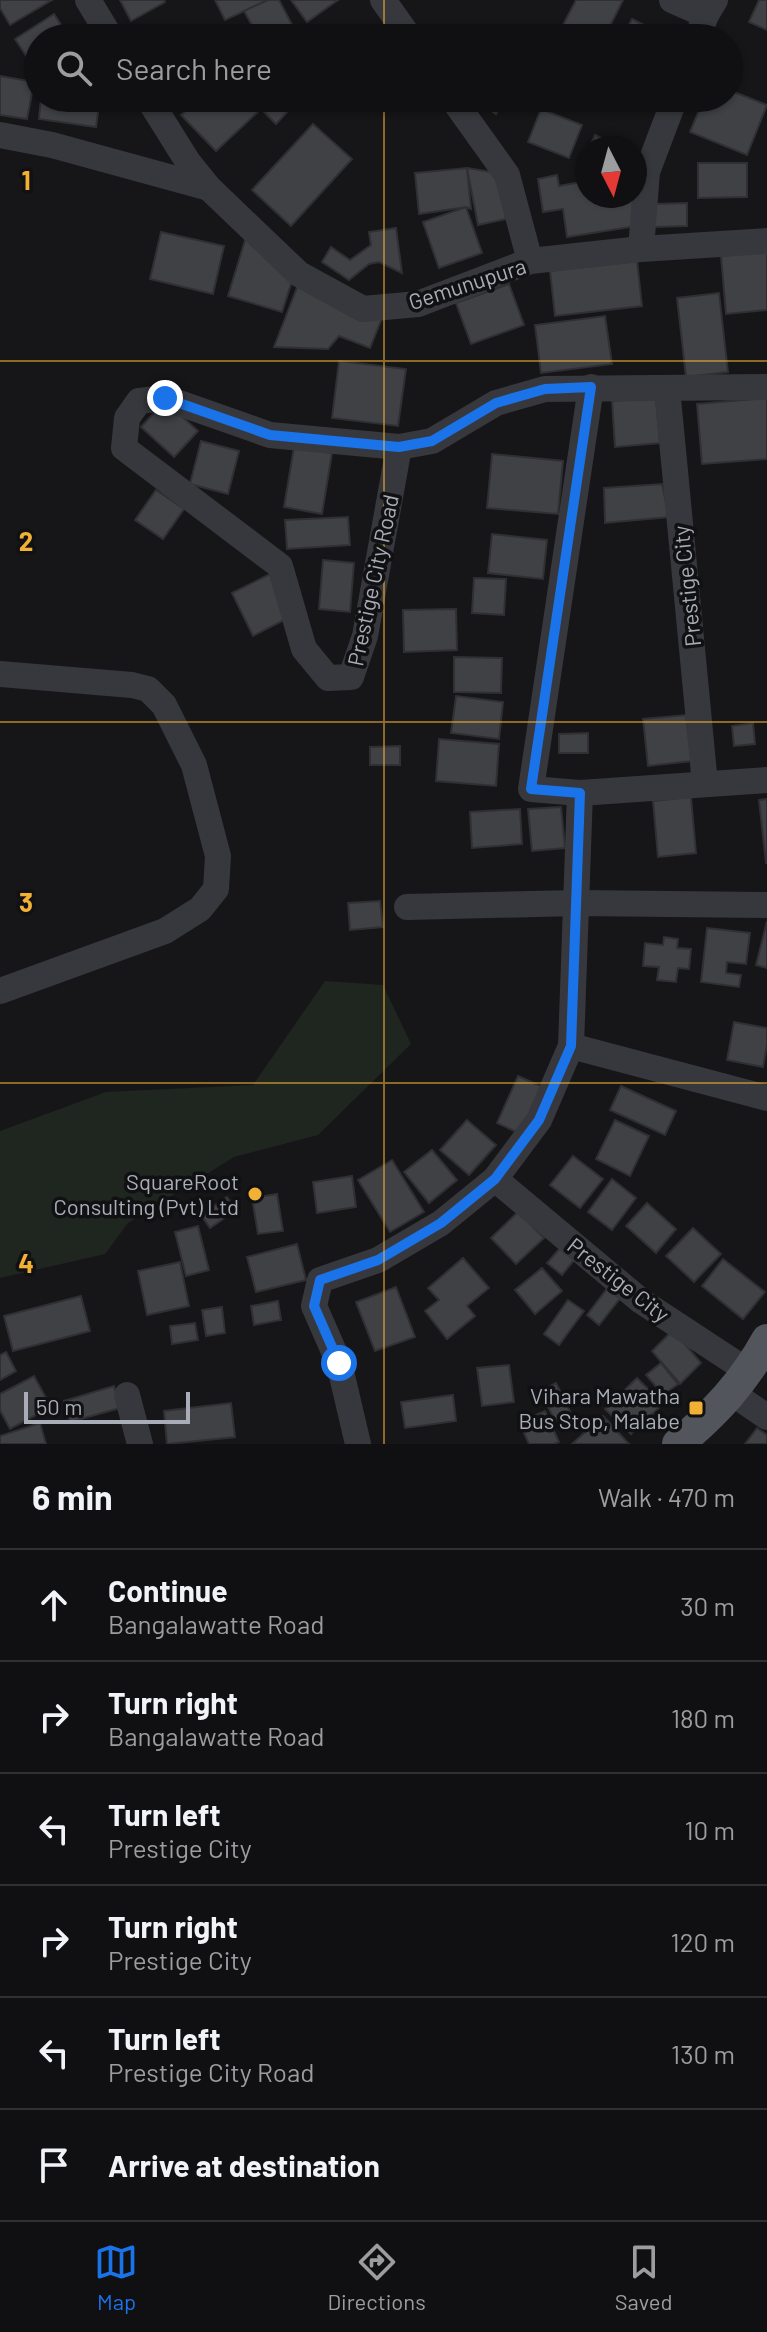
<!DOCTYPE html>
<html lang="en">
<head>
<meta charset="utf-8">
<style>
  :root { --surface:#101012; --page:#1e1e20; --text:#f1f3f6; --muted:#9c9d9f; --line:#303032; --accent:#1a73e8 }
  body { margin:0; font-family:Barlow,sans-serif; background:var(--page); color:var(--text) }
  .compass { position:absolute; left:575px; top:136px; width:72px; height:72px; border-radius:50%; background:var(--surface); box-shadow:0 2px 6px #0004; rotate:174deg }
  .scale { position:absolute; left:24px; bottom:20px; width:166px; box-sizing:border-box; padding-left:8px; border:4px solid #a8adb8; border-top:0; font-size:22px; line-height:28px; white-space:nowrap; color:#a8adb8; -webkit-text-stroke:6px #111113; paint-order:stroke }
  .stop { position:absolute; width:24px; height:24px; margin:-18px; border:6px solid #1a73e8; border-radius:50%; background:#fff }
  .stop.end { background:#1a73e8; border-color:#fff; box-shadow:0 2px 8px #0008 }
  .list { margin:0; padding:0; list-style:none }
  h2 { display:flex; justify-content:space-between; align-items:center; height:104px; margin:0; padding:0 32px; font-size:34px }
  h2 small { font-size:26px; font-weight:400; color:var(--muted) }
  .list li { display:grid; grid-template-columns:52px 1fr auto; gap:24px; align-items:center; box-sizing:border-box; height:112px; padding:0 32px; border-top:2px solid var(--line) }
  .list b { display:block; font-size:30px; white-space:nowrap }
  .list p { margin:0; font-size:26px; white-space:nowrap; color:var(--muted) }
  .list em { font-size:26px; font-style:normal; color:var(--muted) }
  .icon { flex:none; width:44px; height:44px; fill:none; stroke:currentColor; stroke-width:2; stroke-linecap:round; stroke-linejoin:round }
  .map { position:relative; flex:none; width:767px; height:1444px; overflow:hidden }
  .search { position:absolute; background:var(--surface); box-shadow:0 2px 6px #0004; left:24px; right:24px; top:24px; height:88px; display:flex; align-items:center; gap:20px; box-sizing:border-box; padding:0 28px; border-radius:44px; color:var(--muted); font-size:30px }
  .sheet { height:776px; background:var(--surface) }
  nav { display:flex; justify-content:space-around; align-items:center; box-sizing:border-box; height:112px; border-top:2px solid var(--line); background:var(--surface); font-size:22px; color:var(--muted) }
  nav a { display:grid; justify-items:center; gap:4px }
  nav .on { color:var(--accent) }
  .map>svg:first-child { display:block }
  .green { fill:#1e261f }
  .building { fill:#404145; stroke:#303034; stroke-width:2 }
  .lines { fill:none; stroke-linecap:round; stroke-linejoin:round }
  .minor { stroke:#37383d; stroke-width:26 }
  .major { stroke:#53555c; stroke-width:32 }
  .route { stroke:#1a73e8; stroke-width:10 }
  .grid { fill:none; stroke:#f2b134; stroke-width:2; stroke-opacity:0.55 }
  .poi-dot { fill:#f2b134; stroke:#111113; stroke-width:3 }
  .labels { text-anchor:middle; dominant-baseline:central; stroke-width:7; stroke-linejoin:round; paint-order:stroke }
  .street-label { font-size:22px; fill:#a8adb8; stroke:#111113 }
  .poi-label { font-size:22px; fill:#a8adb8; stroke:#111113; text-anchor:end }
  .grid-label { font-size:26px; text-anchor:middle; font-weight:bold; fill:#f2b134; stroke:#111113; stroke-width:7; stroke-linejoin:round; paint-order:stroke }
</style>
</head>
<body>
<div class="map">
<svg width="767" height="1444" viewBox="0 0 767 1444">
  <rect width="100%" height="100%" fill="#161618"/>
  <!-- green -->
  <polygon class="green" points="325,981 383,985 411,1044 318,1135 234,1157 128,1223 105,1254 0,1278 0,1131 106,1092 253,1085"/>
  <!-- building -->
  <g class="building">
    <polygon points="0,0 52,0 10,25 0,8"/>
    <polygon points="120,0 164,0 165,2 131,21"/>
    <polygon points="215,0 268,0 225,20"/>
    <polygon points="268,0 279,0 299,38 259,38 244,11"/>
    <polygon points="291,0 338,0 307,22"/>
    <polygon points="576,0 623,0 604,38 590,38 563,25"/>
    <polygon points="759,0 767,0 767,30 749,22"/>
    <polygon points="54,14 70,38 38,38 38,67 35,69 15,39"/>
    <polygon points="632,19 670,38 622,38"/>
    <polygon points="0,76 34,82 27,119 0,115"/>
    <polygon points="729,90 767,105 747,155 690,132 704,98 729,98"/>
    <polygon points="41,98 100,98 96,127 39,119"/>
    <polygon points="199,98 232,98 238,109 258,98 281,98 291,108 276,124 261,109 216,151 181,115"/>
    <polygon points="472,98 506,98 496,114"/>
    <polygon points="541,109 582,125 569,158 528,142"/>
    <polygon points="313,124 352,159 291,226 252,190"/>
    <polygon points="595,135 622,148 589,148"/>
    <polygon points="698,163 747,163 747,197 698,198"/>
    <polygon points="467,168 471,209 466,207 419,214 415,173"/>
    <polygon points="467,168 498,173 506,219 478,225"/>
    <polygon points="557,175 559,186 581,182 582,191 587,191 587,196 614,196 615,200 633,197 637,226 567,237 563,209 543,212 538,179"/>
    <polygon points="687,203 687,226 654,227 653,204"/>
    <polygon points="466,207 482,253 439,268 423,222"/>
    <polygon points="396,228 402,273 379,262 369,264 349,280 322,262 331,247 350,260 371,245 369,232"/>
    <polygon points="161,232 224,246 213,294 150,279"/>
    <polygon points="246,237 292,281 282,312 228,296"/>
    <polygon points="767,251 767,310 726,314 721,256"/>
    <polygon points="637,261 642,306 555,316 550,271"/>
    <polygon points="509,284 524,325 471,344 456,303"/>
    <polygon points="298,285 382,318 370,348 339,336 328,349 274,347"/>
    <polygon points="719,293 728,372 686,377 677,298"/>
    <polygon points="605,316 612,364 541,373 535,325"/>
    <polygon points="339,361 406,369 398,426 332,418"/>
    <polygon points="656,398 660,443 615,447 612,401"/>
    <polygon points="767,398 767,459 702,464 697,404"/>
    <polygon points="165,401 198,431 174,457 141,427"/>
    <polygon points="201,441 239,451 228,494 190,484"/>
    <polygon points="294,447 332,453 322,514 284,507"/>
    <polygon points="492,454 563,461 558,514 487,508"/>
    <polygon points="662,484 669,517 605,523 604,488"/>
    <polygon points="156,490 184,509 163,539 135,520"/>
    <polygon points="348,517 350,545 287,549 285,520"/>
    <polygon points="492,534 547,540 543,579 488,573"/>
    <polygon points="323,560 354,563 350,612 319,609"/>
    <polygon points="270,574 290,617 253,636 232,593"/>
    <polygon points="474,578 506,579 504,615 472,613"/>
    <polygon points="456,609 457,650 404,652 403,610"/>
    <polygon points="454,657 502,658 501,693 454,692"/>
    <polygon points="456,696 503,702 499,739 451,733"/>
    <polygon points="686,715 692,761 648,766 643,719"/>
    <polygon points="753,723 755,744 734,746 732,726"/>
    <polygon points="588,733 588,753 559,753 559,734"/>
    <polygon points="439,739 499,744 496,786 436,781"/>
    <polygon points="400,746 400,765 370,765 370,747"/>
    <polygon points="691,797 696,853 658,857 653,801"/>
    <polygon points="767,799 767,863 766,863 759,800"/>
    <polygon points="561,807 565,848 532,851 528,809"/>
    <polygon points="520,809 522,844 472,848 470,812"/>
    <polygon points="380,901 383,927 350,930 348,903"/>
    <polygon points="767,921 767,968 756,965"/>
    <polygon points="707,928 750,933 746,964 727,962 726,973 741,975 739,987 701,982"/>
    <polygon points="664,937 678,939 677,948 691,949 689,969 678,968 676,982 657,980 659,967 643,966 645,943 663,945"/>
    <polygon points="734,1022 767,1028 767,1045 763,1067 727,1060"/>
    <polygon points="518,1076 543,1087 523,1135 497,1123"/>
    <polygon points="621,1086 676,1111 665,1135 610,1110"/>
    <polygon points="467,1120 496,1145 469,1175 440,1150"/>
    <polygon points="615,1120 649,1136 630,1176 596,1159"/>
    <polygon points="432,1150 457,1180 429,1203 404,1172"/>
    <polygon points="573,1156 603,1179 580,1208 550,1185"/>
    <polygon points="392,1160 424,1212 390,1232 358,1180"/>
    <polygon points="352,1176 356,1207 317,1213 313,1182"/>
    <polygon points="612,1179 636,1198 612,1230 588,1212"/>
    <polygon points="277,1194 283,1231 258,1234 252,1198"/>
    <polygon points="227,1197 236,1210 210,1228 201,1215"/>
    <polygon points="647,1203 676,1229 656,1253 626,1226"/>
    <polygon points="518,1212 544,1238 516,1264 491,1238"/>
    <polygon points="198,1226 209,1270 186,1276 175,1232"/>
    <polygon points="693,1228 721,1254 694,1282 666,1256"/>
    <polygon points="297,1244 306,1280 256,1292 247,1257"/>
    <polygon points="561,1247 575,1259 562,1275 547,1263"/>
    <polygon points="463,1258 489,1288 467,1306 475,1316 447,1339 425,1311 439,1300 428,1288"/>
    <polygon points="723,1259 765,1292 743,1319 702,1286"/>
    <polygon points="180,1262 189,1306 147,1315 138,1271"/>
    <polygon points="542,1268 562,1291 535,1314 515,1290"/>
    <polygon points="609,1286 622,1296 599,1325 587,1315"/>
    <polygon points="396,1287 415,1337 375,1351 356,1302"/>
    <polygon points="81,1296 90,1331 13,1351 4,1316"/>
    <polygon points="568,1300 584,1311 559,1345 544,1334"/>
    <polygon points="278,1301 281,1320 254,1325 251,1306"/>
    <polygon points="222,1307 225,1333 206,1336 202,1310"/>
    <polygon points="195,1323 198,1340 172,1344 170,1326"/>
    <polygon points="673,1330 701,1363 680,1384 652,1351"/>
    <polygon points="6,1352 16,1371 0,1380 0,1355"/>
    <polygon points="661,1363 678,1384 663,1395 646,1375"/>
    <polygon points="509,1365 514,1402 482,1406 477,1368"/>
    <polygon points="34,1376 51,1407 10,1429 0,1410 0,1394"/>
    <polygon points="637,1378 663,1404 631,1434 605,1409"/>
    <polygon points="556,1383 571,1413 555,1421 540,1391"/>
    <polygon points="114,1386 120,1408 70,1422 64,1401"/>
    <polygon points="453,1395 456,1421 405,1428 401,1402"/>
    <polygon points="231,1403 235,1437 167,1444 164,1411"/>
    <polygon points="545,1411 559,1442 554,1444 529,1444 519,1422"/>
    <polygon points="603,1416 629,1444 572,1444"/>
    <polygon points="40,1423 46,1444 0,1444 0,1436"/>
    <polygon points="757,1428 767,1435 767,1444 745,1444"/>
  </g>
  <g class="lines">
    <!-- minor -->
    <g class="minor">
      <polyline points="88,0 111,38"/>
      <polyline points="383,0 410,38"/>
      <polyline points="672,0 706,15"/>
      <polyline points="697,38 706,15 715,0"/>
      <polyline points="148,98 188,162 209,188 299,274 363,309 418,304 530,261 641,249 767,241"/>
      <polyline points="452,98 507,175 530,261"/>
      <polyline points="0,135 52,145 209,188"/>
      <polyline points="641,249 647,172 675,98"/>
      <polyline points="591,387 531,789 580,793 767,780"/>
      <polyline points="667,388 705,784"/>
      <polyline points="399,447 365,636 351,677 328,678 304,649 280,566 124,448 127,418 139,401 165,398 270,435 399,447 432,441 496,403 545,389 767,387"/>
      <polyline points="0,674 132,685 148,689 164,705 194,765 218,856 216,889 200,909 165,931 0,991"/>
      <polyline points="407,907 577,903 767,905"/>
      <polyline points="571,1046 767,1098"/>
      <polyline points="495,1179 641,1301 749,1372"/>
      <polyline points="732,1393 767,1417"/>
      <polyline points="127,1395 140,1444"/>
      <polyline points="358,1444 339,1363 314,1306 320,1280 378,1260 441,1223 495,1179 539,1120 571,1046 580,793"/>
    </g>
    <!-- major -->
    <path class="major" d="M678,1444C716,1412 743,1383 767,1340"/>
  </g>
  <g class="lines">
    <!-- route -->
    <polyline class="route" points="165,398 270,435 399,447 432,441 496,403 545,389 591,387 531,789 580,793 571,1046 539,1120 495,1179 441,1223 378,1260 320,1280 314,1306 339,1363"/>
  </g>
  <!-- grid -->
  <path class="grid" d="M384,0V38M384,98V1444M0,361H767M0,722H767M0,1083H767"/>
  <!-- markers -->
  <g class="poi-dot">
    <circle cx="255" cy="1194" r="8"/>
    <rect x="688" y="1400" width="16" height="16" rx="4"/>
  </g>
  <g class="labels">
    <!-- street labels -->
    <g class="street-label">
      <text transform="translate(467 283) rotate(-18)">Gemunupura</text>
      <text transform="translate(372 580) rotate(-78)">Prestige City Road</text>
      <text transform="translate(686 586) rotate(-96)">Prestige City</text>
      <text transform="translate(619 1279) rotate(38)">Prestige City</text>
    </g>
    <!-- poi labels -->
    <g class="poi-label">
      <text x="239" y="1181">SquareRoot<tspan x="239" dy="25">Consulting (Pvt) Ltd</tspan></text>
      <text x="680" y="1395">Vihara Mawatha<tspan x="680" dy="25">Bus Stop, Malabe</tspan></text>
    </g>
  </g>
  <g class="grid-label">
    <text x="26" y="190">1</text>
    <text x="26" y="551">2</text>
    <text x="26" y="912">3</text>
    <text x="26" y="1273">4</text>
  </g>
</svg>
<svg class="compass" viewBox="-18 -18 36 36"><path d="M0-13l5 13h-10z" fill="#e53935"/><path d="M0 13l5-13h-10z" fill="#9c9d9f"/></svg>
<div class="scale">50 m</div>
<div class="stop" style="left:339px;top:1363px"></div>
<div class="stop end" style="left:165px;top:398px"></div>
<div class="search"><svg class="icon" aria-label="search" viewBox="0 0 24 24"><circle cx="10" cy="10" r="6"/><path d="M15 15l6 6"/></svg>Search here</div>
</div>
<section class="sheet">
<h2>6 min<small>Walk · 470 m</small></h2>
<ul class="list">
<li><svg class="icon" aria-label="ahead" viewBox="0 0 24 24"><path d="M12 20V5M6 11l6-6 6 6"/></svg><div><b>Continue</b><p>Bangalawatte Road</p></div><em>30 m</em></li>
<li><svg class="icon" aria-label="right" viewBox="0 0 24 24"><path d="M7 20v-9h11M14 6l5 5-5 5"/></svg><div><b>Turn right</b><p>Bangalawatte Road</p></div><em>180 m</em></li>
<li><svg class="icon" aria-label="left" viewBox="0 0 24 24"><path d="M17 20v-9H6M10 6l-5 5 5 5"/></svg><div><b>Turn left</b><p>Prestige City</p></div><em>10 m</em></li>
<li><svg class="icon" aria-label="right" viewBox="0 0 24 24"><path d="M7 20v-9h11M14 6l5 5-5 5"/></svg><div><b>Turn right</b><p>Prestige City</p></div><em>120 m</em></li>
<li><svg class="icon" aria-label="left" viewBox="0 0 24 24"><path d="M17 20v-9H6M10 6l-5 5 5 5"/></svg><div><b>Turn left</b><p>Prestige City Road</p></div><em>130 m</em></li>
<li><svg class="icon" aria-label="arrive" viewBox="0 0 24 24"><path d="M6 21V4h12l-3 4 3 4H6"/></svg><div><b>Arrive at destination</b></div></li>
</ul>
</section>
<nav>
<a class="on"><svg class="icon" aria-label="map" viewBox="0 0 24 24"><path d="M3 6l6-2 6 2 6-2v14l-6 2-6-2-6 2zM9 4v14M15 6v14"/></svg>Map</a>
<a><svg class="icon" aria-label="directions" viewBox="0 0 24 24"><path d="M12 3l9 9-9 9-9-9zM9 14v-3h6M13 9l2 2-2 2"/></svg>Directions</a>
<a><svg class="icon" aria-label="saved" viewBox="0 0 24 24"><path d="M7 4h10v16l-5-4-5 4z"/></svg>Saved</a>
</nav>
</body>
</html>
